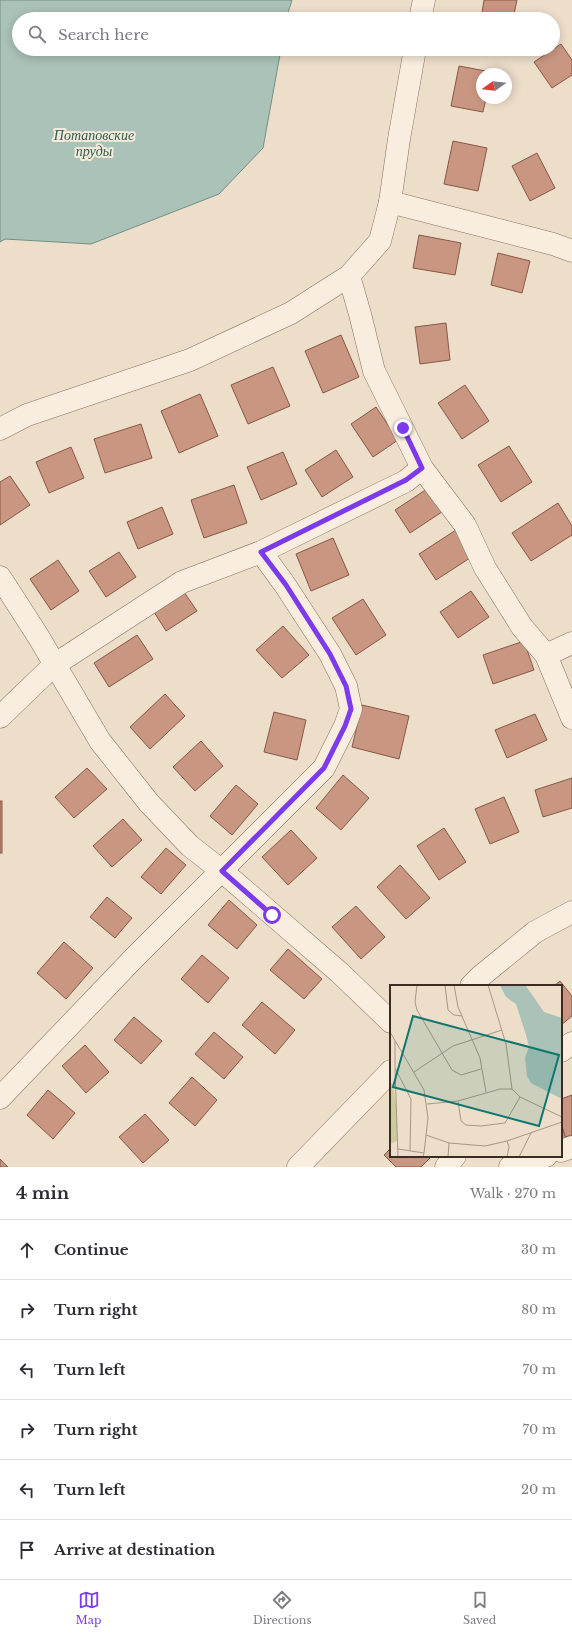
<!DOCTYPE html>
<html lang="en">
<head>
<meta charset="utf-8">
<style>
  :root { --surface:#fff; --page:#f2f2f3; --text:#2b2b33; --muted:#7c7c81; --line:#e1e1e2; --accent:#7c3aed }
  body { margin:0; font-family:"Libre Baskerville",serif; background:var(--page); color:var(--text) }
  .compass { position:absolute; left:476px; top:68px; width:36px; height:36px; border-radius:50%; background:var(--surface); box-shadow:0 2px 10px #0003; rotate:255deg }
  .stop { position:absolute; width:12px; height:12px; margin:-9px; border:3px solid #7c3aed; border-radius:50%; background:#fff }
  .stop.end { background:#7c3aed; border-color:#fff; box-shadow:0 1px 4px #0008 }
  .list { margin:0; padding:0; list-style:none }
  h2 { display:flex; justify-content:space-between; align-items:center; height:52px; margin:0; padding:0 16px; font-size:17px }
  h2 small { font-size:13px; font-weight:400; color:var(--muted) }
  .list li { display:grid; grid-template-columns:26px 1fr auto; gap:12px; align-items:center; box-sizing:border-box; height:60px; padding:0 16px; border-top:1px solid var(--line) }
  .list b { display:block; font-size:15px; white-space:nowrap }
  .list em { font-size:13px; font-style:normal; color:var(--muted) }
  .icon { flex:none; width:22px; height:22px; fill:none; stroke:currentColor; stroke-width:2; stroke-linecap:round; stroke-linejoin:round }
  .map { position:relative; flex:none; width:572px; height:1167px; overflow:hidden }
  .search { position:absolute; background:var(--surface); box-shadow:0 2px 10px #0003; left:12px; right:12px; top:12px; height:44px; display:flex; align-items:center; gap:10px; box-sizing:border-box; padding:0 14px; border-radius:22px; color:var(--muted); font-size:15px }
  .sheet { height:412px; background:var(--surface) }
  nav { display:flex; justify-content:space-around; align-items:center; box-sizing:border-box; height:56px; border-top:1px solid var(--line); background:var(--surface); font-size:11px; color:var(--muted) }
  nav a { display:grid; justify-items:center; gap:2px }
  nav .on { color:var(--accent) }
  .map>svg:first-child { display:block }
  .water { fill:#abc2b8; stroke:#719084 }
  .building { fill:#c99682; stroke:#885746 }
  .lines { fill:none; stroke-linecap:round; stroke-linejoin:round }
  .minor-casing { stroke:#8a705f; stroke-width:23 }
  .minor { stroke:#f8edde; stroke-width:22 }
  .route { stroke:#7c3aed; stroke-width:5 }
  .labels { text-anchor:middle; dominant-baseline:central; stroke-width:4; stroke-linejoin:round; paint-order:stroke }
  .water-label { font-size:14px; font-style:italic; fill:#325a52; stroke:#f5e9da }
  .inset-road { fill:none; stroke:#a69687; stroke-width:1 }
  .view { fill:#0f766e; fill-opacity:0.15; stroke:#0f766e; stroke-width:2 }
  .inset-edge { fill:none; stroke:#3b2b22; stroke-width:2 }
</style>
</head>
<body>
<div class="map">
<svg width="572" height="1167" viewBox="0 0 572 1167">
  <rect width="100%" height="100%" fill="#eddeca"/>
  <!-- water -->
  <polygon class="water" points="0,0 292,0 286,19 19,19 19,49 281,49 263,148 219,194 91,244 5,239 0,242"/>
  <!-- building -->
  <g class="building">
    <polygon points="484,0 517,0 513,19 481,19"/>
    <polygon points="561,44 572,60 572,75 552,88 534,62"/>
    <polygon points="459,66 491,72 491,74 482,74 482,98 486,98 483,112 451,106"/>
    <polygon points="453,141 487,148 478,191 444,184"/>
    <polygon points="537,153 555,188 530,201 512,166"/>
    <polygon points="419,235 461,243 455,275 413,268"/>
    <polygon points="498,253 530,261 522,293 491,285"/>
    <polygon points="446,323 450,360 420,364 415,327"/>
    <polygon points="341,335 359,377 323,393 305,351"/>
    <polygon points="273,367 290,406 248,424 231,385"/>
    <polygon points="465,385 489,421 462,439 438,403"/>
    <polygon points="200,394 218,436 179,453 161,411"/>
    <polygon points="376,407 398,440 373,457 351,424"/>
    <polygon points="141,424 152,458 105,473 94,439"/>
    <polygon points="509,446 532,482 501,502 478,465"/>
    <polygon points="71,447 84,478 49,493 36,462"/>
    <polygon points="336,450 353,477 322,497 305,470"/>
    <polygon points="283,452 297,484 261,500 247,467"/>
    <polygon points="10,476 30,505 0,525 0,482"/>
    <polygon points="234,485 247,523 204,538 191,500"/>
    <polygon points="433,485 448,508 410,533 395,510"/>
    <polygon points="558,503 572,526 572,535 531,561 512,533"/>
    <polygon points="162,507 173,534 138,549 127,522"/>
    <polygon points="456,530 473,556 436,580 419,554"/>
    <polygon points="333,538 349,575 311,591 296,554"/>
    <polygon points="119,552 136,577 106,597 89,571"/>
    <polygon points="58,560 79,591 51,610 30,579"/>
    <polygon points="471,591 489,617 458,638 440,612"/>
    <polygon points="184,592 197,611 166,631 154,612"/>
    <polygon points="363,599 386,635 356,655 332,618"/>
    <polygon points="283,626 309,655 282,678 256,650"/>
    <polygon points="137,635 153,659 109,687 94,663"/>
    <polygon points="524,641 534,670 493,684 483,655"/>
    <polygon points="165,694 185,716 150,749 130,727"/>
    <polygon points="362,705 409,716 399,759 352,747"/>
    <polygon points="274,712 306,720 297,760 264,752"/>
    <polygon points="535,714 547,740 507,758 495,730"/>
    <polygon points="201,741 223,766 195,791 173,767"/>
    <polygon points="87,768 107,789 74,818 55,797"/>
    <polygon points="343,775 369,798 341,830 316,808"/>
    <polygon points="572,778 572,808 543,817 535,790"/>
    <polygon points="236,785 258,804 232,835 210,816"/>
    <polygon points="504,797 519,832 490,844 475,809"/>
    <rect x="0" y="801" width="2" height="52"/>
    <polygon points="123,819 142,840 112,867 93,846"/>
    <polygon points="444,828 466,862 439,880 417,846"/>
    <polygon points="291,830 317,858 288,885 262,857"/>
    <polygon points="166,848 186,865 161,894 141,877"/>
    <polygon points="400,865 430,898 406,919 377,887"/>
    <polygon points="107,897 132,918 115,938 90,917"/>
    <polygon points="229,900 257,925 237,949 208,925"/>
    <polygon points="356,906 385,937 361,959 332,927"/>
    <polygon points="64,942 93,968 66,999 37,973"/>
    <polygon points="288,949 322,979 304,999 270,970"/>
    <polygon points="202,955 229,978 208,1003 181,979"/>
    <polygon points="560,981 572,996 572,1016 561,1025 561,986 554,986"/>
    <polygon points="262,1002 295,1030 275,1054 242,1025"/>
    <polygon points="134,1017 162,1041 141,1064 114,1040"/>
    <polygon points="214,1032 243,1057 224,1079 195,1054"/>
    <polygon points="85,1045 109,1072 86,1093 62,1066"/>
    <polygon points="192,1077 217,1100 195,1126 169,1103"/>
    <polygon points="48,1090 75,1113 53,1139 27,1115"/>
    <polygon points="572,1095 572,1135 565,1137 561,1123 561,1099"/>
    <polygon points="145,1114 169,1140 143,1163 119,1137"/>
    <polygon points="561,1123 568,1146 561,1148"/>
    <polygon points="391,1148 391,1156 432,1156 421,1167 396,1167 384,1155"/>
    <polygon points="0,1159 8,1167 0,1167"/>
  </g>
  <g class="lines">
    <defs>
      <g id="minor">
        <polyline points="420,19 424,0"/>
        <polyline points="390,202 553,244 572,251"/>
        <polyline points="349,276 360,314 374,371 422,468 465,525 485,568 522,627 546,655 572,718"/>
        <polyline points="0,429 27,415 190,360 291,313 349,276 380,241 390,202 399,139 415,49"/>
        <polyline points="0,577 38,636 100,741 149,803 190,846 222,871 340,973 391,1022"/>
        <polyline points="546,655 572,643"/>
        <polyline points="0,717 54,665 182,582 261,552 406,481 422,468"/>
        <polyline points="471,986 481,976 535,932 572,912"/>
        <polyline points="561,1051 572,1043"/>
        <polyline points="0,1098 134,958 324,768 345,726 351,709 346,686 330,654 285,585 261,552"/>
        <polyline points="561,1151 572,1147"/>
        <polyline points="298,1167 391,1071"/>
        <polyline points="446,1167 455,1156"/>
        <polyline points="510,1167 546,1156"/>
      </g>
    </defs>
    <!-- minor casing -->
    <use href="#minor" class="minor-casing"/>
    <!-- minor -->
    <use href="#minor" class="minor"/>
  </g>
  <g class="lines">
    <!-- route -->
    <polyline class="route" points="272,915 222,871 324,768 345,726 351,709 346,686 330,654 286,585 261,552 406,480 422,468 403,428"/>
  </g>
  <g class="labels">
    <!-- water labels -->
    <g class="water-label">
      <text x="94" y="135">Потаповские<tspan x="94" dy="16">пруды</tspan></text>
    </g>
  </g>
  <!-- overview -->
  <g transform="translate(390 985)">
    <rect width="172" height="172" fill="#eddeca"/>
    <path d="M0,98L3,99L7,128V156L0,159Z" fill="#cbcb9e"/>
    <path d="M110,0L136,1L154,27L172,33V114L141,98L137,91L135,73L139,62L136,50L126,19L116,12Z" fill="#abc2b8"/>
    <path class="inset-road" d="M27,0L25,17L27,25L62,85L71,90L91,84M55,0L58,25L64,30L72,31M64,0L68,22L90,73L96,107M98,0L116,59L122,104L130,112L172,132M0,47L34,105L38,133L34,168M5,56V83L21,114L20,166M5,84L8,172M24,87L63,61L112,45M68,116L71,136L76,140L91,141L115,138L130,112M37,119L68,116L110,104H122M36,150L59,158L95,161L117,156L172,137M8,164L34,168L33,172M58,172L59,158M117,172L119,162L117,156M129,172L141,148"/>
    <path class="view" d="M23,31L169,70L149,141L3,102Z"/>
    <rect width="172" height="172" class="inset-edge"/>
  </g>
</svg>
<svg class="compass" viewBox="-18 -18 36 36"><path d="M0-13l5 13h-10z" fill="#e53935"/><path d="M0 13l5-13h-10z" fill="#7c7c81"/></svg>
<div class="stop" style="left:272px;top:915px"></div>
<div class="stop end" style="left:403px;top:428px"></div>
<div class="search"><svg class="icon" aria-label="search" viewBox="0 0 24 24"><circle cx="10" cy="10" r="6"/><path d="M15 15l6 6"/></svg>Search here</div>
</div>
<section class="sheet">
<h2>4 min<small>Walk · 270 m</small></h2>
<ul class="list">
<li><svg class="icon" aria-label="ahead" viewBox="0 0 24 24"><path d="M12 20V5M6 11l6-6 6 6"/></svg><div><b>Continue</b></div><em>30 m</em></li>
<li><svg class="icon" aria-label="right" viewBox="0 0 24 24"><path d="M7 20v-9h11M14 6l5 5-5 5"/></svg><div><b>Turn right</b></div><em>80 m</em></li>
<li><svg class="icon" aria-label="left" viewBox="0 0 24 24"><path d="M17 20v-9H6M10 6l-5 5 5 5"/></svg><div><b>Turn left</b></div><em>70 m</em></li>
<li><svg class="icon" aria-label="right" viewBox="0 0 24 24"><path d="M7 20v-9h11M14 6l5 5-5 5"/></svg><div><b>Turn right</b></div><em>70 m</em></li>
<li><svg class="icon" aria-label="left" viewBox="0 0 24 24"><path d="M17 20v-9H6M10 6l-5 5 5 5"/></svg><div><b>Turn left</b></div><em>20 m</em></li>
<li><svg class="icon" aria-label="arrive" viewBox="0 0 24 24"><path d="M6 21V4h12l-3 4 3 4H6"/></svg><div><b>Arrive at destination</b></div></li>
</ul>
</section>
<nav>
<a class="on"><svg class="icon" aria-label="map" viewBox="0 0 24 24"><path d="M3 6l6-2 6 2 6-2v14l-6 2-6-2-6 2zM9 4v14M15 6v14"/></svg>Map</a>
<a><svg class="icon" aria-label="directions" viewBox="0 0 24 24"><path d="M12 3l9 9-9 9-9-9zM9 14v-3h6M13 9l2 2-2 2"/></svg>Directions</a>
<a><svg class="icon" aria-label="saved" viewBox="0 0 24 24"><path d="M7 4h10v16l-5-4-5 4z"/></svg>Saved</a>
</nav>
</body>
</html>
